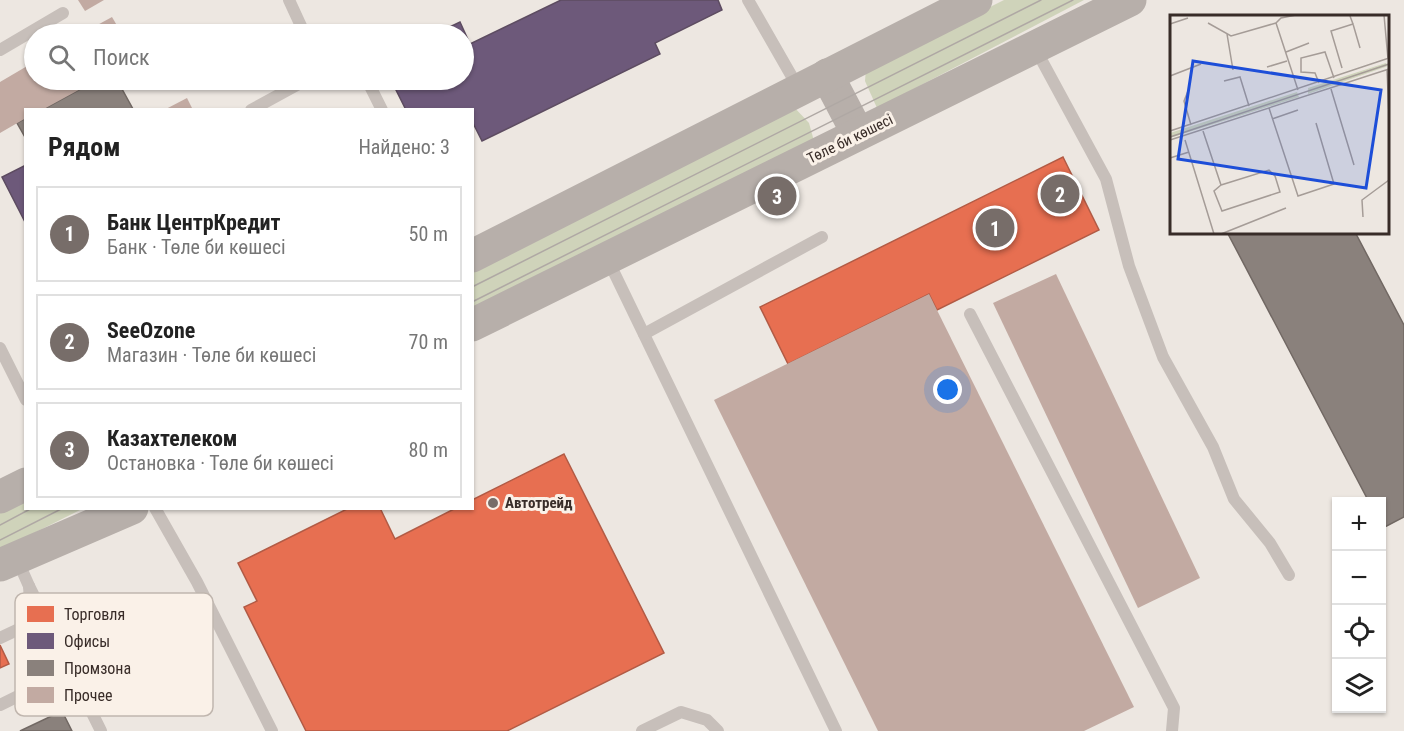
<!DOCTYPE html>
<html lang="ru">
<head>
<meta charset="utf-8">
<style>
  :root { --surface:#fff; --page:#f6f6f6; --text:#222; --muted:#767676; --line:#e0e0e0; --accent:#776d69 }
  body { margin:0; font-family:"Roboto Condensed",sans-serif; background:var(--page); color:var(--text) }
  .controls { position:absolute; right:18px; bottom:18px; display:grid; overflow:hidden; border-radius:0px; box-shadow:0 2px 4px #0004 }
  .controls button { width:54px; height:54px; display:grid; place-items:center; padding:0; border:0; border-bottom:2px solid var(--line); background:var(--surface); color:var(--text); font:30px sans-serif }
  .you { position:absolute; left:948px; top:390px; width:21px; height:21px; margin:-15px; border:4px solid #fff; border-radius:50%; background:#1a73e8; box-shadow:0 0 0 9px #1a73e833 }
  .badge { display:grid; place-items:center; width:39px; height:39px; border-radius:50%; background:var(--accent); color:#fff; font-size:20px; font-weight:700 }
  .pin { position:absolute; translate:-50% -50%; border:3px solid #fff; box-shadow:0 2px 6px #0006 }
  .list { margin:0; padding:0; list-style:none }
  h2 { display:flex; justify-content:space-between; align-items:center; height:78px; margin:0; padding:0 24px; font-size:26px }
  h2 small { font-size:20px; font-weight:400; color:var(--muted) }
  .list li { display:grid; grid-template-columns:39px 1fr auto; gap:18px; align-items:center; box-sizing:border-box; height:96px; margin:0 12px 12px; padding:0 12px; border:2px solid var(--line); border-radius:0px }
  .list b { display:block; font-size:22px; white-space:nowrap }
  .list p { margin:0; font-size:20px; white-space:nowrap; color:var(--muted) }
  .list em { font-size:20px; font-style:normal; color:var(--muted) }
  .icon { flex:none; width:33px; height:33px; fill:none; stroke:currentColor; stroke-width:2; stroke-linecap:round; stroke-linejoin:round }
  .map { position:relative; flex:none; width:1404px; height:731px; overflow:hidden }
  .search { position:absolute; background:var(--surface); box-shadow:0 2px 4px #0004; left:24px; top:24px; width:450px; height:66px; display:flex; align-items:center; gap:15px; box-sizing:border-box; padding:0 21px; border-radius:33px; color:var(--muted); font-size:22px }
  .panel { position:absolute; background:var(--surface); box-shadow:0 2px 4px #0004; left:24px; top:108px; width:450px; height:402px; border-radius:0px }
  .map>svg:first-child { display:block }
  .green { fill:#cfd3ba }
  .shops { fill:#e76f51; stroke:#b25b45; stroke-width:1.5 }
  .offices { fill:#6d597a; stroke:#5d4c61; stroke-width:1.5 }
  .industry { fill:#8a817c; stroke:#716863; stroke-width:1.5 }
  .building { fill:#c2aaa2 }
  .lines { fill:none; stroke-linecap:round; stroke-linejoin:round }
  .service { stroke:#c7bfba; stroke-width:12 }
  .secondary { stroke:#b7afaa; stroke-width:33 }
  .tram { stroke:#afa8a4; stroke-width:1.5 }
  .poi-dot { fill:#776d69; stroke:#faf1e8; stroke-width:2 }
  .labels { text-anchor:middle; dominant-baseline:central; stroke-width:6; stroke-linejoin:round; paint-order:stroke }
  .street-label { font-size:15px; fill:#382c28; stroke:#faf1e8 }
  .poi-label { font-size:15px; font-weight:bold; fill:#382c28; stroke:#faf1e8; text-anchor:start }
  .inset-road { fill:none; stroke:#a59c97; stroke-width:1.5 }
  .view { fill:#1d4ed8; fill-opacity:0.15; stroke:#1d4ed8; stroke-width:3 }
  .inset-edge { fill:none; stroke:#382c28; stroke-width:3 }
  .key { fill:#faf1e8; stroke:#c0b6ae; stroke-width:1.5 }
  .key-label { font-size:16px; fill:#382c28 }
</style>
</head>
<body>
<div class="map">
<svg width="1404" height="731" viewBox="0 0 1404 731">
  <rect width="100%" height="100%" fill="#ede7e1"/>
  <!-- green -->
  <g class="green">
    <polygon points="1004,0 1084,0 877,108 865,81 866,69"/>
    <polygon points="793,106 809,123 814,141 473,312 473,270"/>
    <polygon points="25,496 26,508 82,509 0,550 0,509"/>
  </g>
  <!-- shops -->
  <g class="shops">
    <polygon points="1063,157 1099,230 937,310 929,294 788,364 760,307"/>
    <polygon points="564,454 664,653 507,731 306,731 244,607 257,601 238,563 349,508 380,508 395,539 456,508 472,508 472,500"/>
    <polygon points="0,645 9,664 0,668"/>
  </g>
  <!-- offices -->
  <g class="offices">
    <polygon points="561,0 718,0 722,10 655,43 660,54 482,141 472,121 472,110 406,110 391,80 464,80 464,34 435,34 460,22 470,44"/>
    <polygon points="26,165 26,224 2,177"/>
  </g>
  <!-- industry -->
  <g class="industry">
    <polygon points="97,80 117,80 133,109 42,110"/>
    <polygon points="26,118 26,139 17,123"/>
    <polygon points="1227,232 1355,232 1404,325 1404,517 1383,528 1382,525 1382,502 1369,502"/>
    <polygon points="62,711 72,731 20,731"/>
  </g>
  <!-- building -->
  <g class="building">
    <polygon points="78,0 104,0 85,11"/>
    <polygon points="112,17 122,34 81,34"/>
    <polygon points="34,62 34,80 97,80 42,110 26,110 26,118 0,133 0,82"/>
    <polygon points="187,98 193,110 164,110"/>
    <polygon points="1056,274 1200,578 1138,608 993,303"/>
    <polygon points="929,294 1134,707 1084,731 878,731 714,400"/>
  </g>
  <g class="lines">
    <!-- service -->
    <g class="service">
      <polyline points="289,0 301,26"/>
      <polyline points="748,0 799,89"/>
      <polyline points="1035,48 1106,179 1129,266 1163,357 1213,447 1234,499 1270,543 1289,575"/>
      <polyline points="0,50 63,13"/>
      <polyline points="367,80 382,110"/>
      <polyline points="251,110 306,80"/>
      <polyline points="608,260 836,731"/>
      <polyline points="970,314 1174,708 1172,731"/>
      <polyline points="644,334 822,237"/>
      <polyline points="0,348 26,400"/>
      <polyline points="155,508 197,582 272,731"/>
      <polyline points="29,586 101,731"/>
      <polyline points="0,638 19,629 31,614 29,586 17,559"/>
      <polyline points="0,705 71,670"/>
      <polyline points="642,731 681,712 707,720 718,731"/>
    </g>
    <!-- secondary -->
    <g class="secondary">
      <polyline points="827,75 858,134"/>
      <polyline points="472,256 976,0"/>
      <polyline points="472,325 1130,0"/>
      <polyline points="0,497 26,484"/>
      <polyline points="0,565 132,508"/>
    </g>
    <!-- tram -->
    <g class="tram">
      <polyline points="472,287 1041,0"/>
      <polyline points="472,302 1073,0"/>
      <polyline points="0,525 32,508"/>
      <polyline points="0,540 63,508"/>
    </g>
  </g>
  <!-- markers -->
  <circle class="poi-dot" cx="493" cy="503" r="6"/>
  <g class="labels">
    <!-- street labels -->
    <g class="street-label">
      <text transform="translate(850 139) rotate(-26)">Төле би көшесі</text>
    </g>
    <!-- poi labels -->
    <g class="poi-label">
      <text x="505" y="503">Автотрейд</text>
    </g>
  </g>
  <!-- overview -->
  <g transform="translate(1170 15)">
    <rect width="219" height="219" fill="#ede7e1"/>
    <path d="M216,48L218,51L138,79V73ZM127,77L129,82L0,123V118Z" fill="#cfd3ba"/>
    <path class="inset-road" d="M214,0L218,44M38,8L61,21L106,8L128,75M106,8L111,3L126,0M0,9L18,3M183,9L190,33M57,19L63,55M116,37L139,28M97,52L117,46M172,53L161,16L183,9L180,1M217,55L219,101M0,61L31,49M54,66L70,62L79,91M149,68L145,58L131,57V43L155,37L164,63M161,74L184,150M18,76L14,86L21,110M99,93L128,181L164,169L146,108M102,104L128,95M0,116L219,43M33,116L51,170L99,155L105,161L110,177L52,196L44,176L51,170M0,122L219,49M0,125L219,54M15,125L44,219M0,143L19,137M193,202L192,185L219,165M51,219L116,193"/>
    <path class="view" d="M23,46L211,75L196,173L8,144Z"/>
    <rect width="219" height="219" class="inset-edge"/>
  </g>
  <!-- legend -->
  <rect x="15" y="593" width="198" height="123" rx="9" class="key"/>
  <rect x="27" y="606" width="27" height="16" fill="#e76f51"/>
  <rect x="27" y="633" width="27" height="16" fill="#6d597a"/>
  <rect x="27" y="660" width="27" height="16" fill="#8a817c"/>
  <rect x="27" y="687" width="27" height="16" fill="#c2aaa2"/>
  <g class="key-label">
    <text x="64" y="620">Торговля</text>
    <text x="64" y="647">Офисы</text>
    <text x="64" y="674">Промзона</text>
    <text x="64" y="701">Прочее</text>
  </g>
</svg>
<div class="controls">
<button>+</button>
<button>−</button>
<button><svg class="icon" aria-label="locate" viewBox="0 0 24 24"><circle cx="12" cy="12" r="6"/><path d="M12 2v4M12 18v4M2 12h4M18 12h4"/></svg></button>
<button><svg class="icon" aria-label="layers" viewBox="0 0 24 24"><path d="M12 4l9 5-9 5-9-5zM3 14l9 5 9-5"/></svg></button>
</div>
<div class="you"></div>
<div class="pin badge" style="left:995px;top:228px">1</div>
<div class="pin badge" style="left:1060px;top:194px">2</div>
<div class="pin badge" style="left:777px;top:196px">3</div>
<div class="search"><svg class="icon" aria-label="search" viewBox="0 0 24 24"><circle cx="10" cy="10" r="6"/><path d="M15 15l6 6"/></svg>Поиск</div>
<section class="panel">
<h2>Рядом<small>Найдено: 3</small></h2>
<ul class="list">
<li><span class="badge">1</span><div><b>Банк ЦентрКредит</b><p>Банк · Төле би көшесі</p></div><em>50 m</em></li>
<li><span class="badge">2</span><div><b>SeeОzone</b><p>Магазин · Төле би көшесі</p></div><em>70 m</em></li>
<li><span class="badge">3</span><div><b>Казахтелеком</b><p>Остановка · Төле би көшесі</p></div><em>80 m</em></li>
</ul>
</section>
</div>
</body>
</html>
